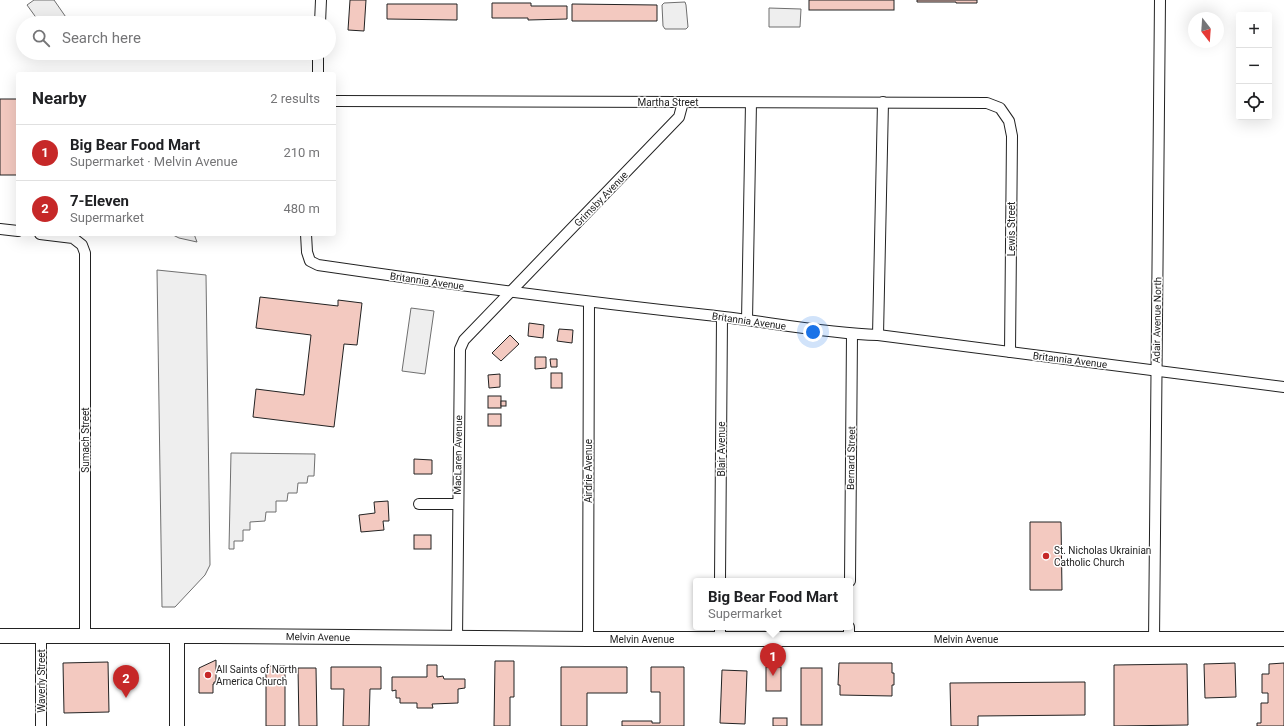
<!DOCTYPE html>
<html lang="en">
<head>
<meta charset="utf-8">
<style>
  :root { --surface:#fff; --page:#f6f6f6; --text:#202124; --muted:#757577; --line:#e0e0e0; --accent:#c62828 }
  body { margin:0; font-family:Roboto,sans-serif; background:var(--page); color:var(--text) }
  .controls { position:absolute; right:12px; top:12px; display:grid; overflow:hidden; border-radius:4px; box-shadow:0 4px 16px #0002 }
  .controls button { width:36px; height:36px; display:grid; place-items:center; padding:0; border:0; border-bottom:1px solid var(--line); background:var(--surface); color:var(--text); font:20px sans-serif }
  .compass { position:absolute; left:1188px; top:12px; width:36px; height:36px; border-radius:50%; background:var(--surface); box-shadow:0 4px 16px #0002; rotate:163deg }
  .you { position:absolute; left:813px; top:332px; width:14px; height:14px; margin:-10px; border:3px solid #fff; border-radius:50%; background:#1a73e8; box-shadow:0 0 0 6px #1a73e833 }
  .badge { display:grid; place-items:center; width:26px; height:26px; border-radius:50%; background:var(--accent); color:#fff; font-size:13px; font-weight:700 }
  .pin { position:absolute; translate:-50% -33px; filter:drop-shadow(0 1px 2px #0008) }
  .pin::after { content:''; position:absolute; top:21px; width:14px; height:12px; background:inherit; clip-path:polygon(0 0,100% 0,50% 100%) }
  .popup { position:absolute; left:693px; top:578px; width:160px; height:52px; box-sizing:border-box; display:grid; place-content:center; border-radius:4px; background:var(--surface); filter:drop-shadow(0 1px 3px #0005); font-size:13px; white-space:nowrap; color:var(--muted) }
  .popup b { font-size:15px; color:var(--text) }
  .popup::after { content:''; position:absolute; left:50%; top:100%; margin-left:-8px; border:8px solid transparent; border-top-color:var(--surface) }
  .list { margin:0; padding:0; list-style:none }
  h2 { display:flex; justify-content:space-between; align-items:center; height:52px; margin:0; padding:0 16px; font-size:17px }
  h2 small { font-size:13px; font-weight:400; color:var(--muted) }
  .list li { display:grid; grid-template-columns:26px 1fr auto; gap:12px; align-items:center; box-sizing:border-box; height:56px; padding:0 16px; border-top:1px solid var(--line) }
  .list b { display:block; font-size:15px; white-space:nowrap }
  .list p { margin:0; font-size:13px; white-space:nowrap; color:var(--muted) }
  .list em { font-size:13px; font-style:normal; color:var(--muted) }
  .icon { flex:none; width:22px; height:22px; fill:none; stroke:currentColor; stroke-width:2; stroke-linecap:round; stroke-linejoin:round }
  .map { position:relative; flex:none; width:1284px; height:726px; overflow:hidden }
  .search { position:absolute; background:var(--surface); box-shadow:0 4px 16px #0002; left:16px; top:16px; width:320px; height:44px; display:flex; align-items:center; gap:10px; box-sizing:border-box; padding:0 14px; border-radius:22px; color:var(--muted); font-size:15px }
  .panel { position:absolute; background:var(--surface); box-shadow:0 4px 16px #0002; left:16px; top:72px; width:320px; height:164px; border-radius:4px }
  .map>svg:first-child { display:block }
  .green { fill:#eee; stroke:#6f6f6f }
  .building { fill:#f3c9c0; stroke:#222 }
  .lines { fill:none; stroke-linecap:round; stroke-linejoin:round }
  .street-casing { stroke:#222; stroke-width:12 }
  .secondary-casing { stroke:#222; stroke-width:16 }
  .street { stroke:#fff; stroke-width:10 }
  .secondary { stroke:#fff; stroke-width:14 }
  .poi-dot { fill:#c62828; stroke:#fff; stroke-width:1.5 }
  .labels { text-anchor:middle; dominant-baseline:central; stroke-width:3; stroke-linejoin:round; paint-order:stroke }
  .street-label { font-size:10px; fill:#222; stroke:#fff }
  .poi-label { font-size:10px; fill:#222; stroke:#fff; text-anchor:start }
</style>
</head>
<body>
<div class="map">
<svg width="1284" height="726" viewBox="0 0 1284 726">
  <rect width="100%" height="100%" fill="#fff"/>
  <!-- green -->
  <g class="green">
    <polygon points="34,0 54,0 70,23 40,23 27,5"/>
    <polygon points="685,2 686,5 688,27 686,29 665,29 663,26 662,5 664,3"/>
    <polygon points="769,8 801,9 800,27 769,27"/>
    <polygon points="171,234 194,234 197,242 179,238"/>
    <polygon points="157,270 206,275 210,565 205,575 175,607 162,607"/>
    <polygon points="411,308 434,311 425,374 402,371"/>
    <polygon points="231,453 315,454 314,476 308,476 307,483 298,483 297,493 288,493 287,501 276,501 276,512 266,512 265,521 250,522 250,530 243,530 243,541 234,541 234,549 229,549"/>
  </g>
  <!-- building -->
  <g class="building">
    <polygon points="350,0 366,0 364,31 348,30"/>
    <rect x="809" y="0" width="85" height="10"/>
    <polygon points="917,0 977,0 977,3 956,3 956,2 917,2"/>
    <polygon points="492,3 531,3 531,6 567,6 567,19 528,20 528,18 492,18"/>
    <polygon points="387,4 457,4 457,20 387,19"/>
    <polygon points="572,4 657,5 657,21 572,21"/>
    <rect x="0" y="99" width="18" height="76"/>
    <polygon points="260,297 338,306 338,300 362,303 357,345 344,344 334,427 253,417 256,389 304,395 311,335 256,328"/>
    <polygon points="529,323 544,325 543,338 528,336"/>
    <polygon points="559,329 573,330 572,343 557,341"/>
    <polygon points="510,335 519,344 501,361 492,353"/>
    <polygon points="535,357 546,357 546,368 535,369"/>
    <polygon points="550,359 557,359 557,367 551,367"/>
    <rect x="551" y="373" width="11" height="15"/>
    <polygon points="500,374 500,387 489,388 488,375"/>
    <rect x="488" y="396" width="13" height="12"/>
    <rect x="501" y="401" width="5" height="5"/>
    <rect x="488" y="414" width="13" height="12"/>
    <polygon points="414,459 432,460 432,474 414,474"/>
    <polygon points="388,501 389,521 383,521 384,530 361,532 359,515 375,513 374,502"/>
    <polygon points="1030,522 1061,522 1062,590 1030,590"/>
    <rect x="414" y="535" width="17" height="14"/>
    <polygon points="216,660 216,682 214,682 214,684 213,684 213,693 199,693 199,668"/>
    <polygon points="495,661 514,661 514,697 510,697 510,726 494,726"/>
    <polygon points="108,662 109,712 64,713 63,663"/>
    <polygon points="839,663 892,663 892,673 894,673 894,685 892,685 892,696 840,695 840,685 838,685"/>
    <polygon points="1235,663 1236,697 1205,698 1204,664"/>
    <polygon points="1284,663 1284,726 1257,726 1257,723 1261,723 1261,703 1268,703 1268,693 1262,693 1262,674 1269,674 1269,664"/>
    <polygon points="1187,664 1188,725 1114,726 1114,665"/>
    <polygon points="427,665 437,665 437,677 443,676 444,679 465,679 465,688 458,689 458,703 432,704 433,708 417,708 417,703 400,703 400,698 396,698 396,690 392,691 392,677 427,677"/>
    <rect x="266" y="666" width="19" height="60"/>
    <polygon points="331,667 381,667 381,689 370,689 369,726 343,726 344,689 331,689"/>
    <polygon points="561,667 627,667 627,693 587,693 587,726 561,726"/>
    <polygon points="651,667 684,667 684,726 622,726 622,721 652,721 652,723 660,723 660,692 651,692"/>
    <rect x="766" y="667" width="15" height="24"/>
    <polygon points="298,668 316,668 317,726 299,726"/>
    <rect x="801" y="668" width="21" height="57"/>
    <polygon points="722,670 747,671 745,724 720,723"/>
    <polygon points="1085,682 1085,715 978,716 978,726 951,726 950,683"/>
    <rect x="773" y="718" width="14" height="8"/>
  </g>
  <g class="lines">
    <defs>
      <g id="street">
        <polyline points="320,23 321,0"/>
        <polyline points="318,74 318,53"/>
        <polyline points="334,101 987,103 1000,108 1009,121 1012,136 1010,352"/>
        <polyline points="0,229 18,231"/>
        <polyline points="40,234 73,238 82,245 85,253 85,637"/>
        <path d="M306,234L307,252L310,261L318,265C448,284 577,301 707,315C764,321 821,333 878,335L1284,387"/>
        <polyline points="747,320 751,103"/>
        <polyline points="878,335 883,102"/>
        <polyline points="419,504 458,504"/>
        <polyline points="720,581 722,317"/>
        <polyline points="850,581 852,334"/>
        <polyline points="41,636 41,726"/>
        <polyline points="849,638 849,627"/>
        <polyline points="457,639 460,349 464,340 679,117 683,102"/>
        <polyline points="588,639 589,302"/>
        <polyline points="720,639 720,627"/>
        <polyline points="1154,640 1160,0"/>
      </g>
      <g id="secondary">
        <polyline points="0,636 218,636 588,639 1284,639"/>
        <polyline points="177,726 177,636"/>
      </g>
    </defs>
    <!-- street casing -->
    <use href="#street" class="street-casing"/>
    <!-- secondary casing -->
    <use href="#secondary" class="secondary-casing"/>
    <!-- street -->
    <use href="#street" class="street"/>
    <!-- secondary -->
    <use href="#secondary" class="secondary"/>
  </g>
  <!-- markers -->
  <g class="poi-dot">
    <circle cx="1046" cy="556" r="4"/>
    <circle cx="208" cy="675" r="4"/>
  </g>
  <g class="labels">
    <!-- street labels -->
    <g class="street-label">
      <text x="668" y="102">Martha Street</text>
      <text transform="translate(601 199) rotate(-46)">Grimsby Avenue</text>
      <text transform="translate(1011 229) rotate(-90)">Lewis Street</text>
      <text transform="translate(427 281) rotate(8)">Britannia Avenue</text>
      <text transform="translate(1157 320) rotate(-89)">Adair Avenue North</text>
      <text transform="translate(749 321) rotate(8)">Britannia Avenue</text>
      <text transform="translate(1070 360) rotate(7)">Britannia Avenue</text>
      <text transform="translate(85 440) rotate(-90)">Sumach Street</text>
      <text transform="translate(721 449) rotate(-90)">Blair Avenue</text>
      <text transform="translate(458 455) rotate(-89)">MacLaren Avenue</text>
      <text transform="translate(851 458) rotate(-89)">Bernard Street</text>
      <text transform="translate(588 471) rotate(-90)">Airdrie Avenue</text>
      <text transform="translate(318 637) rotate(1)">Melvin Avenue</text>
      <text x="642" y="639">Melvin Avenue</text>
      <text x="966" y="639">Melvin Avenue</text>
      <text transform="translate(41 681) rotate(-90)">Waverly Street</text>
    </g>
    <!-- poi labels -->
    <g class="poi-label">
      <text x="1054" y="550">St. Nicholas Ukrainian<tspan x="1054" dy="12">Catholic Church</tspan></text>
      <text x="216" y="669">All Saints of North<tspan x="216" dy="12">America Church</tspan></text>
    </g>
  </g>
</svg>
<div class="controls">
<button>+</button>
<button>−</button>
<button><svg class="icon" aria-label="locate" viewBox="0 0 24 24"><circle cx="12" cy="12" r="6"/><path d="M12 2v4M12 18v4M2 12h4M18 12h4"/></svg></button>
</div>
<svg class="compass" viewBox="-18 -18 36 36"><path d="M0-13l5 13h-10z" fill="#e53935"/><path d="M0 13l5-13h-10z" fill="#757577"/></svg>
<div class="you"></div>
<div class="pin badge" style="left:773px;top:676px">1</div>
<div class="popup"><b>Big Bear Food Mart</b>Supermarket</div>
<div class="pin badge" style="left:126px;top:698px">2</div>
<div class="search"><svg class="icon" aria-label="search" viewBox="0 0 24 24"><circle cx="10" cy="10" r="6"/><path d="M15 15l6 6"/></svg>Search here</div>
<section class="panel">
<h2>Nearby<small>2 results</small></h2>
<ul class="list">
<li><span class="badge">1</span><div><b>Big Bear Food Mart</b><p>Supermarket · Melvin Avenue</p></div><em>210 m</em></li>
<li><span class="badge">2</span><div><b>7-Eleven</b><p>Supermarket</p></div><em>480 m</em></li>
</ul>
</section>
</div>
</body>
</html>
